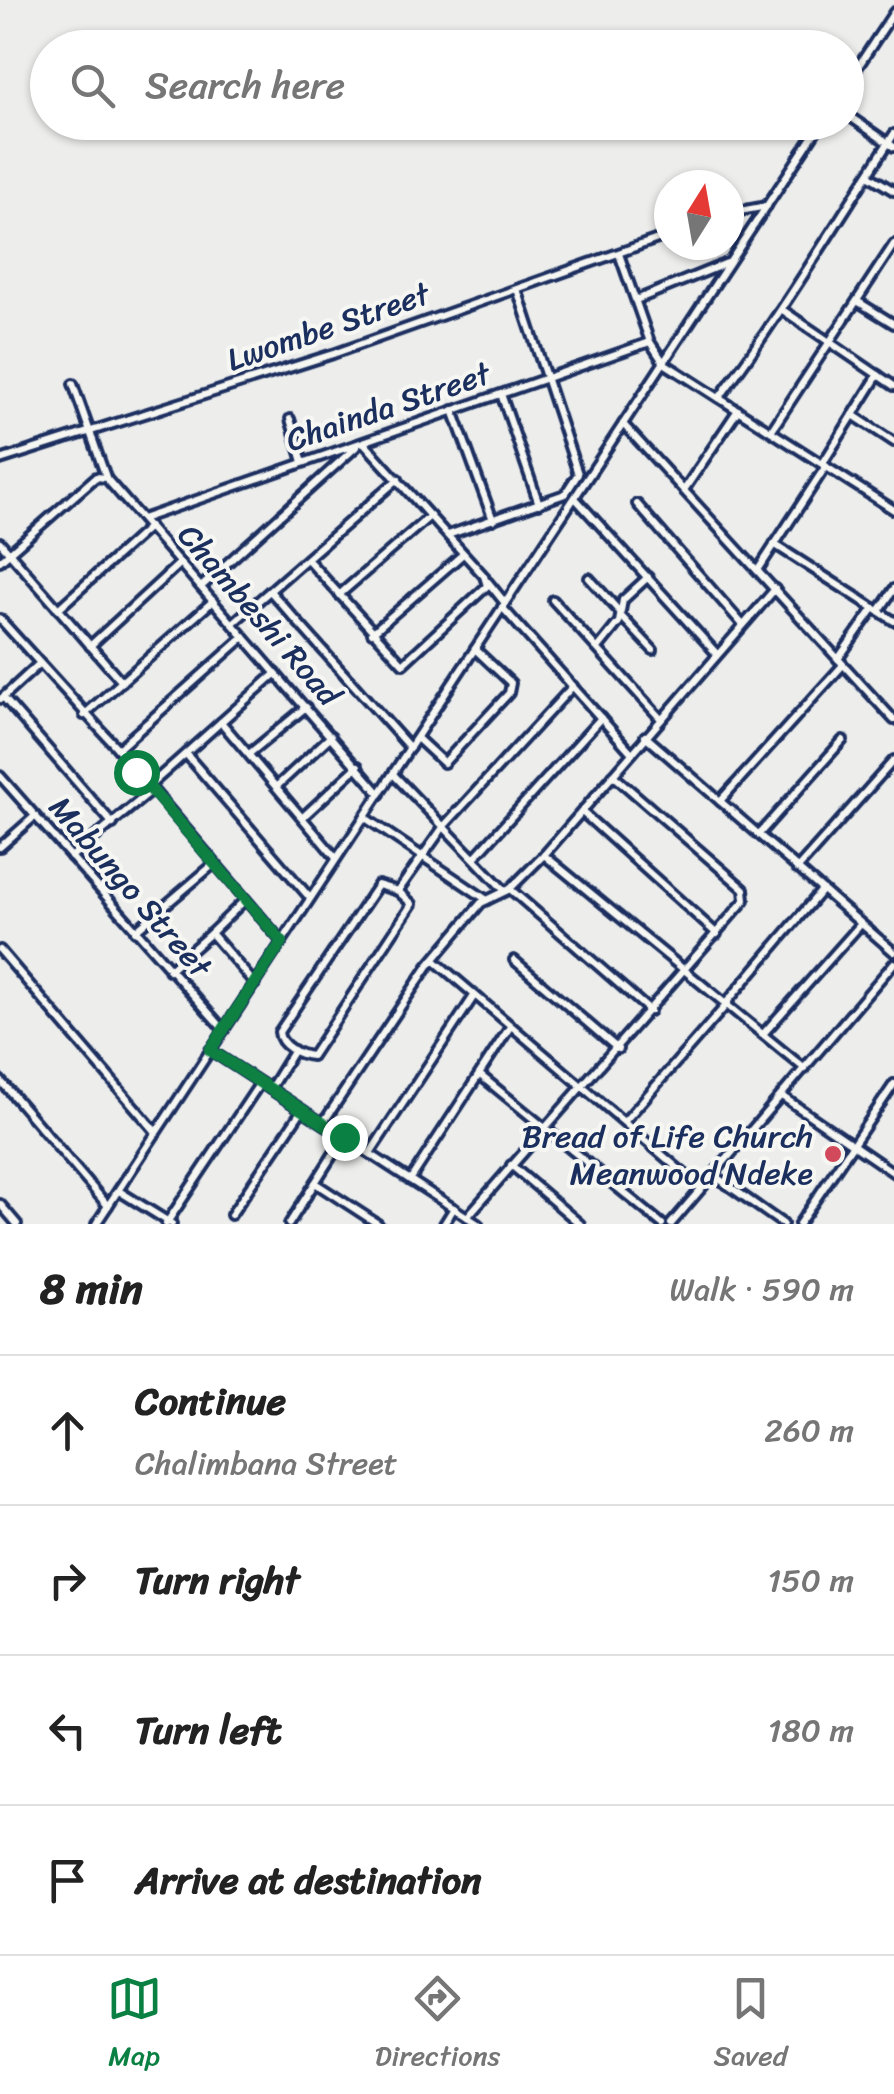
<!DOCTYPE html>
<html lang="en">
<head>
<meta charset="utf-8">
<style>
  :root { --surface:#fff; --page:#f6f6f6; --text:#222; --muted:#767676; --line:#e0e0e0; --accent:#0b8043 }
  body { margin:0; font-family:Sriracha,sans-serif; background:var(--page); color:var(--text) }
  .compass { position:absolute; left:654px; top:170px; width:90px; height:90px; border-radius:50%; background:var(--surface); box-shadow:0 2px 8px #0004; rotate:11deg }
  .stop { position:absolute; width:30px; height:30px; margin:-22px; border:8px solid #0b8043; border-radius:50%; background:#fff }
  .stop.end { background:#0b8043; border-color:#fff; box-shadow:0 2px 10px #0008 }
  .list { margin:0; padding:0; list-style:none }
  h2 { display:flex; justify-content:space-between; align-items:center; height:130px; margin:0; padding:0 40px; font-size:42px }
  h2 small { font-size:32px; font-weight:400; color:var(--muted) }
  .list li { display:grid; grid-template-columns:65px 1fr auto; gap:30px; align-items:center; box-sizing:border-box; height:150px; padding:0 40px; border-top:2px solid var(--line) }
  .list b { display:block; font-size:38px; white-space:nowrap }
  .list p { margin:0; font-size:32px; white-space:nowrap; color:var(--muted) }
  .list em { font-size:32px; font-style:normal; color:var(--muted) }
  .icon { flex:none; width:55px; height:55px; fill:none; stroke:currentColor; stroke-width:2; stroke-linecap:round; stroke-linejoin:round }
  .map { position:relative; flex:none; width:894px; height:1224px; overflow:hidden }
  .search { position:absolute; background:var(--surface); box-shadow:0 2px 8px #0004; left:30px; right:30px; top:30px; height:110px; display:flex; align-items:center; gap:25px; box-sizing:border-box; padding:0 35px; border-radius:55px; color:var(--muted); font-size:38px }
  .sheet { height:730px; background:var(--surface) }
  nav { display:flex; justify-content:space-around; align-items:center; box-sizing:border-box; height:140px; border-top:2px solid var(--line); background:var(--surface); font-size:28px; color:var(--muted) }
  nav a { display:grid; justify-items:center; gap:5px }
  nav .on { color:var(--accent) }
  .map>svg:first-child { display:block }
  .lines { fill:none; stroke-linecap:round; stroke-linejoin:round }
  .minor-casing { stroke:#1b2f5e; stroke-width:14 }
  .minor { stroke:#f6f6f2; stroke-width:6 }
  .route { stroke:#0b8043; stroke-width:12 }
  .poi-dot { fill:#d1495b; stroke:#f6f6f2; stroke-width:4 }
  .labels { text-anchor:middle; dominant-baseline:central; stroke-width:8; stroke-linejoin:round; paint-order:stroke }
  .street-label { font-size:32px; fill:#1b2f5e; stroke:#f6f6f2 }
  .poi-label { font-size:32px; fill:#1b2f5e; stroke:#f6f6f2; text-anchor:end }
</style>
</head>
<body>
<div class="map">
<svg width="894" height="1224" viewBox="0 0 894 1224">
  <rect width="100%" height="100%" fill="#edeeec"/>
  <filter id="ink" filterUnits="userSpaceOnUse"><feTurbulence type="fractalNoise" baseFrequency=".01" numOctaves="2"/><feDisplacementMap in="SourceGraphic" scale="20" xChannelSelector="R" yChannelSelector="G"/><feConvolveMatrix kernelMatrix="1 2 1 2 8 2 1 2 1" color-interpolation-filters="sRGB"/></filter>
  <g filter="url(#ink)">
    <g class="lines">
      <defs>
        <g id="minor">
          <polyline points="846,85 894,12"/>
          <polyline points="846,114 894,147"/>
          <polyline points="868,175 894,191"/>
          <polyline points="729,213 767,206"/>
          <polyline points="619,254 650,342 664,363 894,510"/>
          <polyline points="636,300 727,263"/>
          <polyline points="857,301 894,324"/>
          <polyline points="784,311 894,386"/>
          <polyline points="73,384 106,477"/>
          <polyline points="501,394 539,504"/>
          <path d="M719,398C782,313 836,223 894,134"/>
          <polyline points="453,410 493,520"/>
          <polyline points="853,415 894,442"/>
          <polyline points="290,419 303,462"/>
          <polyline points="623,424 894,720"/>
          <polyline points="771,431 894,244"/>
          <polyline points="0,460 333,354 669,235"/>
          <polyline points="823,463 878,375"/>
          <polyline points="684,490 738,410"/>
          <polyline points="575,498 717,654"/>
          <polyline points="637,504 743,625"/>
          <polyline points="142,519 650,342"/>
          <polyline points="448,535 565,494 578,474 517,289"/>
          <polyline points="0,542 122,682"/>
          <polyline points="774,544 894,621"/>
          <polyline points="307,559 403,664 487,586 484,576 364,443"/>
          <polyline points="0,561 96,477 106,478 380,794"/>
          <polyline points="758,570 826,466"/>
          <polyline points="589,578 619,611"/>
          <polyline points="488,582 505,603"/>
          <polyline points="201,587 356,447"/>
          <polyline points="270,591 410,748"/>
          <polyline points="339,595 430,516"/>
          <polyline points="553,600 661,719"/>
          <polyline points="502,607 631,752"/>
          <polyline points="58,609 149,527"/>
          <polyline points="879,611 894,589"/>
          <polyline points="622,617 653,650"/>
          <polyline points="0,619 118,749 282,942"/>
          <polyline points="233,623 398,479"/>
          <polyline points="372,633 463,554"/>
          <polyline points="90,646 180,563"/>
          <polyline points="598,648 619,622 623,600 648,577"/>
          <polyline points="838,659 874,608"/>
          <polyline points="3,697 113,824"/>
          <polyline points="1,699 39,664"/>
          <polyline points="84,715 213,601"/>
          <polyline points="221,722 336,858"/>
          <polyline points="645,736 894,952"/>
          <polyline points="417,738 444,763 509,693 511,683 475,649"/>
          <polyline points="118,749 244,637"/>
          <polyline points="186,754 310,898"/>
          <polyline points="249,754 306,707"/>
          <polyline points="393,774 504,890"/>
          <polyline points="0,776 224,1030"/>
          <polyline points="277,786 331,736"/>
          <polyline points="147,788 276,673"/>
          <polyline points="720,801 843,665"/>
          <polyline points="582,812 717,934"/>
          <polyline points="303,817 358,766"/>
          <polyline points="364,817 487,900"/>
          <polyline points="759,834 843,740"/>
          <polyline points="0,847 35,816"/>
          <polyline points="544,855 805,1069"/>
          <polyline points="71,857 151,791"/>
          <polyline points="474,858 601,718"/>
          <polyline points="797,869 894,760"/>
          <path d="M378,885L398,891L412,904L312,1056C299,1055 280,1046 279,1032Z"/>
          <polyline points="510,889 650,1011"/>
          <polyline points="398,891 444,826 573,686"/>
          <polyline points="135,931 214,864"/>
          <polyline points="211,933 245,900"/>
          <polyline points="0,950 156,1132"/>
          <polyline points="514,960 618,1049"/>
          <polyline points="435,961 701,1188"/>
          <polyline points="169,970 211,933 255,984"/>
          <polyline points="727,1002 822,890"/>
          <polyline points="764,1033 860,925"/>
          <polyline points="210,1050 478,1224"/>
          <polyline points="480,1075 662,1224"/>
          <polyline points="0,1080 108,1206"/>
          <polyline points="270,1089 294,1050"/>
          <polyline points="783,1097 894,1173"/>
          <polyline points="625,1121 728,1003"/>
          <polyline points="323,1123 428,966 481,903 510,889 544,855 775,589"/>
          <polyline points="370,1153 474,996"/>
          <polyline points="511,1165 580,1224"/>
          <polyline points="712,1174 783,1224"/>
          <polyline points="410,1180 510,1027"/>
          <polyline points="315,1183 378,1224"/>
          <polyline points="119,1191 172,1224"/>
          <polyline points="0,1204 17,1224"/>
          <polyline points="231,1215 302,1110"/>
          <polyline points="467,1217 745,900 744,889 613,775"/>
          <polyline points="96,1224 822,122"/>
          <polyline points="166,1224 260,1083"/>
          <polyline points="289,1224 344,1137"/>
          <polyline points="444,1224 454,1208"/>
          <polyline points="671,1224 894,963"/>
          <polyline points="799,1224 894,1084"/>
        </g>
      </defs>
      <!-- minor casing -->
      <use href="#minor" class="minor-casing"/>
      <!-- minor -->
      <use href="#minor" class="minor"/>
    </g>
  </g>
  <g class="lines" filter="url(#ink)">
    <!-- route -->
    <polyline class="route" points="136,772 282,942 210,1050 344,1137"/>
  </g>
  <!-- markers -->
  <circle class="poi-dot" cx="833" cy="1154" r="10"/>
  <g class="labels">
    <!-- street labels -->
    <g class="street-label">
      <text transform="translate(328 327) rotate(-19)">Lwombe Street</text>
      <text transform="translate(388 407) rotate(-19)">Chainda Street</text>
      <text transform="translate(259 615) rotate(49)">Chambeshi Road</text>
      <text transform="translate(130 887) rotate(49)">Mabungo Street</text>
    </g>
    <!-- poi labels -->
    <g class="poi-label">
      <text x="813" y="1136">Bread of Life Church<tspan x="813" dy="37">Meanwood Ndeke</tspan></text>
    </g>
  </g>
</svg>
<svg class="compass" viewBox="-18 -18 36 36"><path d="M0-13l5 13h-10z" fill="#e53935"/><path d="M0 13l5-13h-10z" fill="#767676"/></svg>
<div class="stop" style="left:136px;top:772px"></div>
<div class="stop end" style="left:344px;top:1137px"></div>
<div class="search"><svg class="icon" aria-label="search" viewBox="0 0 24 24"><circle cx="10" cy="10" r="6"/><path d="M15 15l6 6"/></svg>Search here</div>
</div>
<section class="sheet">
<h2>8 min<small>Walk · 590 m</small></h2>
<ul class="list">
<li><svg class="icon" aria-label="ahead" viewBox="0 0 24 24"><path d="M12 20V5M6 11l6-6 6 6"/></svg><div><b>Continue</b><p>Chalimbana Street</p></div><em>260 m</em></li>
<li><svg class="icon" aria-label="right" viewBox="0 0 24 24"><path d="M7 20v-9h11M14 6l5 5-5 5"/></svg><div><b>Turn right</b></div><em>150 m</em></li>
<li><svg class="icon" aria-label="left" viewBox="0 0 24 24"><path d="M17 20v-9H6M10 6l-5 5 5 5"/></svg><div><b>Turn left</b></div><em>180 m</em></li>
<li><svg class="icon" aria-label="arrive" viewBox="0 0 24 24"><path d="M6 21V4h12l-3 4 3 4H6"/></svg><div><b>Arrive at destination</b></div></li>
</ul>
</section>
<nav>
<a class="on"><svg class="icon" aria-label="map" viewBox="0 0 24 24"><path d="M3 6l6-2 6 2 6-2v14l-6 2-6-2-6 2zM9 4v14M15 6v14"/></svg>Map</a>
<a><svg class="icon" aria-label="directions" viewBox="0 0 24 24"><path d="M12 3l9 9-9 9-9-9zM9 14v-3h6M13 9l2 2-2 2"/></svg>Directions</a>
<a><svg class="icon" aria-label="saved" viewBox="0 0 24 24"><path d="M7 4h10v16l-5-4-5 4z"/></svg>Saved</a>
</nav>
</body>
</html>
